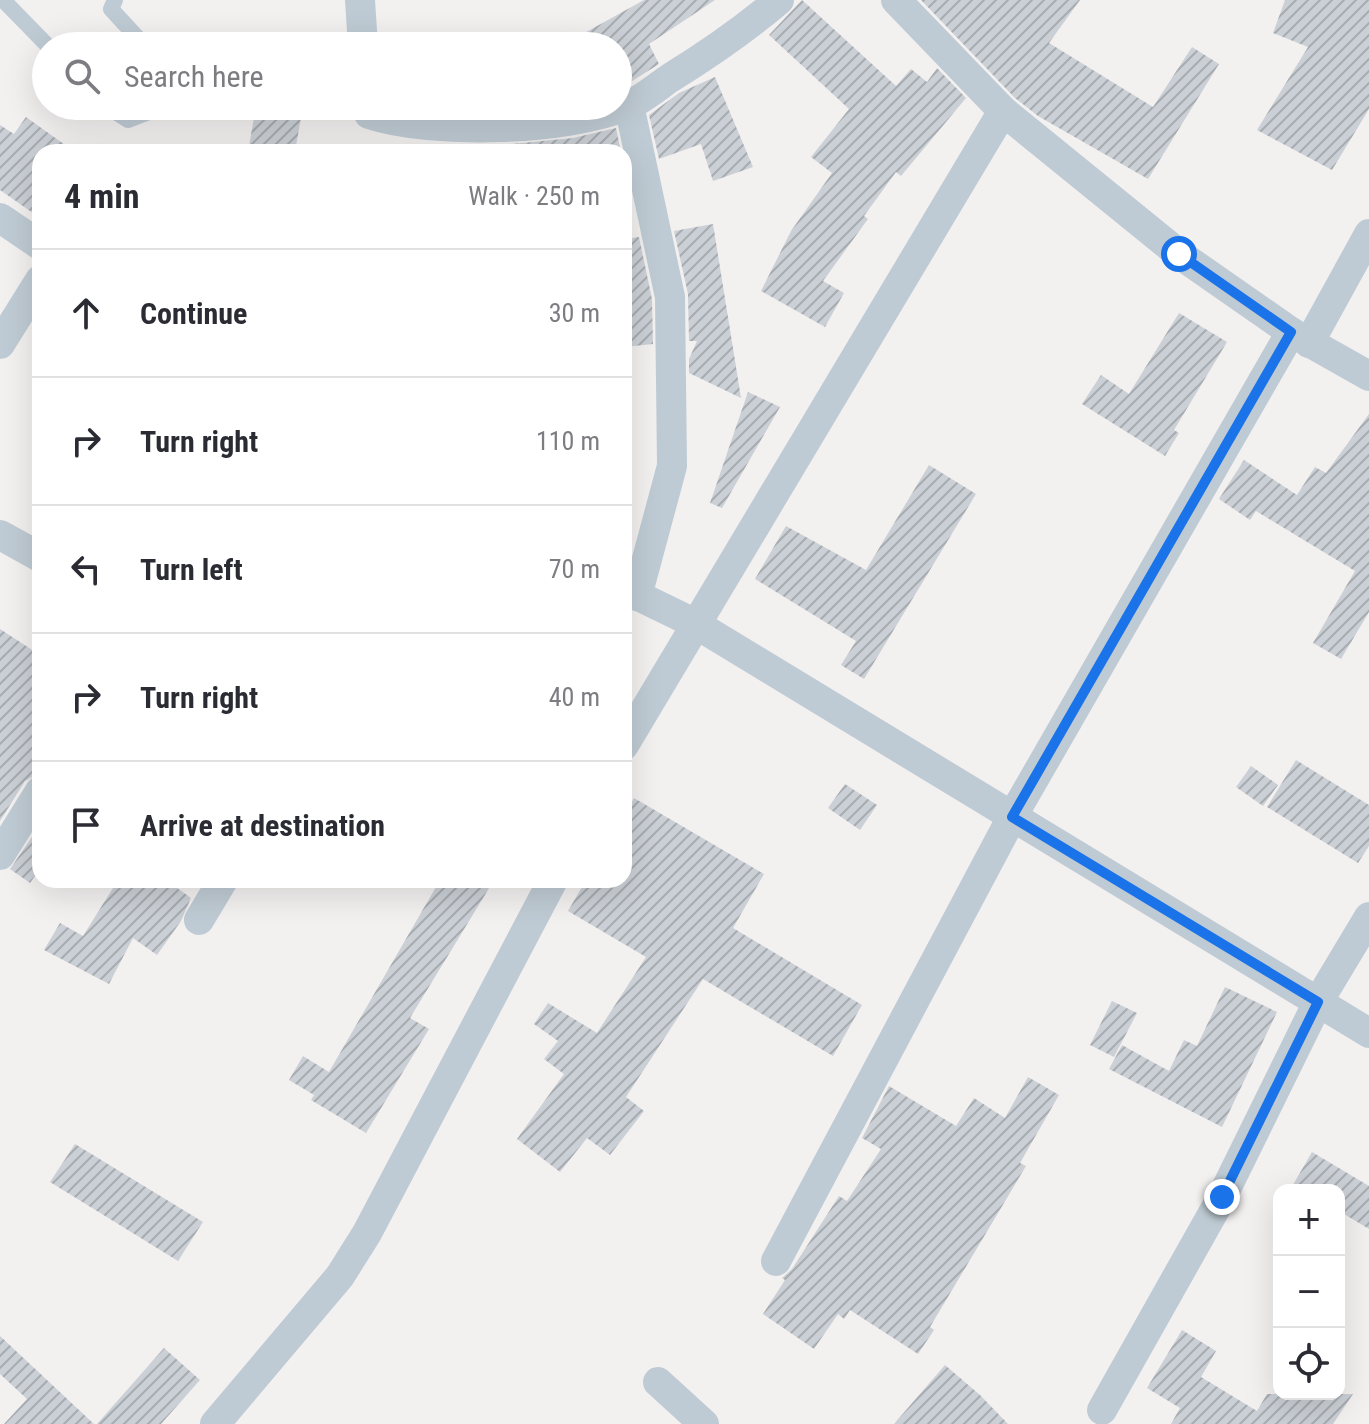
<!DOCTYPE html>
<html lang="en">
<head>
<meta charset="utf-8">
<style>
  :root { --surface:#fff; --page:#f2f2f3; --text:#2b2b33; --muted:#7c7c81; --line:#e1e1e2 }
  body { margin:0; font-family:"Roboto Condensed",sans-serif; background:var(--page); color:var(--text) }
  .controls { position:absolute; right:24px; bottom:24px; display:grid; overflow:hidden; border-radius:16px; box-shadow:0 8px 32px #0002 }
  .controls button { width:72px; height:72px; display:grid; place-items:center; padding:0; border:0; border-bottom:2px solid var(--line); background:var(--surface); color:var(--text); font:40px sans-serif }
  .stop { position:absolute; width:24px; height:24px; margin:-18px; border:6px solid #1a73e8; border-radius:50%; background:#fff }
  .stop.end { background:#1a73e8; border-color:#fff; box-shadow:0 2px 8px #0008 }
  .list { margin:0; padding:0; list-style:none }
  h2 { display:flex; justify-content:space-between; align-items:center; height:104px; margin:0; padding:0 32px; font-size:34px }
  h2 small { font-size:26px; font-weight:400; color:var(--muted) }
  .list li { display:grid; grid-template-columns:52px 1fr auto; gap:24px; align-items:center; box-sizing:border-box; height:128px; padding:0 32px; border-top:2px solid var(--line) }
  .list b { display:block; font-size:30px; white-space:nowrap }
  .list em { font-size:26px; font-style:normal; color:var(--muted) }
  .icon { flex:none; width:44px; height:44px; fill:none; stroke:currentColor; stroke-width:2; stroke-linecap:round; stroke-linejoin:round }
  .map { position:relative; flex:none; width:1369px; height:1424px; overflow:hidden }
  .search { position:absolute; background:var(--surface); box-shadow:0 8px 32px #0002; left:32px; top:32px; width:600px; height:88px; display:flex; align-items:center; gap:20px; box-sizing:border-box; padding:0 28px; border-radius:44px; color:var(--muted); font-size:30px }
  .panel { position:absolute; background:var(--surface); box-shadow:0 8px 32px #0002; left:32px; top:144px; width:600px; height:744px; border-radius:24px }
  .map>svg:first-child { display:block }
  .building { fill:url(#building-hatch) }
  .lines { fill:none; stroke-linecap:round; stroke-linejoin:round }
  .service { stroke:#bfcbd4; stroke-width:16 }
  .minor { stroke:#bfcbd4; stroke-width:30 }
  .route { stroke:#1a73e8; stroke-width:10 }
</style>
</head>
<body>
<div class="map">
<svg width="1369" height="1424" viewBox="0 0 1369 1424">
  <defs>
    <pattern id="building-hatch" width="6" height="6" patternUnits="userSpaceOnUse" patternTransform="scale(2)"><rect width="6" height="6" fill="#cbd0d6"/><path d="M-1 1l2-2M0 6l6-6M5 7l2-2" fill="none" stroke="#a7acb1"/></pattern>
  </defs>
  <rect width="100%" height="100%" fill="#f3f0f0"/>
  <!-- building -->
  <g class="building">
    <polygon points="644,0 715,0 649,44 659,64 618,90 618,46 561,46"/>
    <polygon points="802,0 896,86 911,69 927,82 937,68 966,98 901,176 896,172 864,216 868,219 823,281 844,293 825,327 761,291 791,231 832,173 811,157 849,109 769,35"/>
    <polygon points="921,0 1080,0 1049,43 1153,107 1192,47 1219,64 1148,179 1038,116 1015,98"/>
    <polygon points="1285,0 1369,0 1369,109 1332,170 1257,130 1308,47 1273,33"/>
    <polygon points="715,77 753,167 713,181 701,144 659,159 649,115 679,93"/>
    <polygon points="256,106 303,106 295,152 248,152"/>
    <polygon points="26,117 75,152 40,152 40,218 0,190 0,125 14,134"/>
    <polygon points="616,128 621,152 507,152 506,146 512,144 573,138"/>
    <polygon points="713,224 723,286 741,398 689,373 689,359 697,341 689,341 688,294 674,231"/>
    <polygon points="639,237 652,299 653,344 624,347 624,239"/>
    <polygon points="1179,313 1227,342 1174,430 1179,433 1165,456 1082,404 1101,375 1129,394"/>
    <polygon points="748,392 780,407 722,508 710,503"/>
    <polygon points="1369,414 1369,612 1341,659 1313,643 1355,571 1256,511 1250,520 1219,499 1244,460 1297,495 1315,467 1326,473"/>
    <polygon points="929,465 976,494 864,679 841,665 856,641 755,579 786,526 866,570"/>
    <polygon points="0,629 40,655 40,773 25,781 0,821"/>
    <polygon points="1296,760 1369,805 1369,846 1358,863 1267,807"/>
    <polygon points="1251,766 1278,785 1263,806 1236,787"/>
    <polygon points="845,784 877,805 860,830 828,808"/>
    <polygon points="634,798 764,874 733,928 862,1005 833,1056 703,979 626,1097 644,1111 610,1155 587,1138 560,1172 517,1139 564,1074 544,1059 558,1041 534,1024 548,1003 597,1033 646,957 568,911 586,880 624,880 624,816"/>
    <polygon points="40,825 40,869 30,883 10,869"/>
    <polygon points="118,880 166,880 191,898 181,921 157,955 133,938 109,984 44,950 60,923 83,936"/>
    <polygon points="440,880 494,880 410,1018 429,1029 366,1133 311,1100 314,1095 289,1080 303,1056 329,1072"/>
    <polygon points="1225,987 1277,1012 1222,1127 1109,1069 1122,1045 1169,1071 1184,1040 1197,1046"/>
    <polygon points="1112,1001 1137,1013 1114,1057 1090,1045"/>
    <polygon points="1028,1077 1059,1095 1020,1163 1026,1166 930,1327 934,1330 918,1354 850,1310 844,1319 838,1314 814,1349 763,1314 785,1280 782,1278 792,1269 839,1196 847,1201 881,1149 862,1138 889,1086 956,1126 974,1098 1005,1118"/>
    <polygon points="75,1144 203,1222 178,1261 50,1182"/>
    <polygon points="1312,1152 1369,1186 1369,1229 1339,1211 1339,1190 1290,1190"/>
    <polygon points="1182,1330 1216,1351 1201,1377 1257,1411 1267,1394 1353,1394 1333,1424 1171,1424 1180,1408 1147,1388"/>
    <polygon points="0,1336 94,1424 4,1424 27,1399 0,1374"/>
    <polygon points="164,1348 200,1380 161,1424 97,1424"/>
    <polygon points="945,1365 980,1395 1008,1424 894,1424"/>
  </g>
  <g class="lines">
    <!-- service -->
    <g class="service">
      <polyline points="3,0 48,46"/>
      <polyline points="115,0 111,9 145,46"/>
      <polyline points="106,106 128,120 154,110 156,106"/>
    </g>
    <!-- minor -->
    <g class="minor">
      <polyline points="360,0 363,46"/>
      <polyline points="896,0 1003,111 1179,254 1291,332 1369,376"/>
      <polyline points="629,105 670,297 672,466 637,596"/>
      <path d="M366,106L369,114C432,135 567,131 629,105C643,99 657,87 670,78C709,54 745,29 779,0"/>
      <polyline points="0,218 40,245"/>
      <polyline points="1309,343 1369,234"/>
      <polyline points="0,344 40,280"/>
      <polyline points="0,535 40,557"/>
      <polyline points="624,589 694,623 1369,1033"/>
      <polyline points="624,745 1003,111"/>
      <polyline points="0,855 40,791"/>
      <polyline points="199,920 223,880"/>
      <polyline points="776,1261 1012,817 1291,332"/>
      <polyline points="658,1382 704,1424"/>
      <polyline points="1102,1410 1222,1197 1318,1002 1369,917"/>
      <polyline points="215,1424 340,1276 367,1233 553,880"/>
    </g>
  </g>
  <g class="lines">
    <!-- route -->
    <polyline class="route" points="1179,254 1291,332 1012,817 1318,1002 1222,1197"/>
  </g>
</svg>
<div class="controls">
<button>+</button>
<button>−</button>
<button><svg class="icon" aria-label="locate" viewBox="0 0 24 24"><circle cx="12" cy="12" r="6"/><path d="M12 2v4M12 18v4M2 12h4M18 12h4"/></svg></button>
</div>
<div class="stop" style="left:1179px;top:254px"></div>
<div class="stop end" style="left:1222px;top:1197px"></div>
<div class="search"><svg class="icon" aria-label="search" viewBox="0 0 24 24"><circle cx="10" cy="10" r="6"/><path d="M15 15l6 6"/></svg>Search here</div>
<section class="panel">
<h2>4 min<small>Walk · 250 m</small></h2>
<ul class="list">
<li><svg class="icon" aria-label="ahead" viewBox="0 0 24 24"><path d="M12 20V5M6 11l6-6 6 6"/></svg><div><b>Continue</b></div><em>30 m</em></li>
<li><svg class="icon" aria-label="right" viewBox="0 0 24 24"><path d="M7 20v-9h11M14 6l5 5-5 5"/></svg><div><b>Turn right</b></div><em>110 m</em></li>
<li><svg class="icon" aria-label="left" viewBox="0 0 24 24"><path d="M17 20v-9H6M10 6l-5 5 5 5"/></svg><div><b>Turn left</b></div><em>70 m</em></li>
<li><svg class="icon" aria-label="right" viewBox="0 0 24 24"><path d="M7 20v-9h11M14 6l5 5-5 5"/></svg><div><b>Turn right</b></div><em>40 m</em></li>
<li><svg class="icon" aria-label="arrive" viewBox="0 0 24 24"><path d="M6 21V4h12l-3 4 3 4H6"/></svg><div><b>Arrive at destination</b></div></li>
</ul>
</section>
</div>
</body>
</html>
